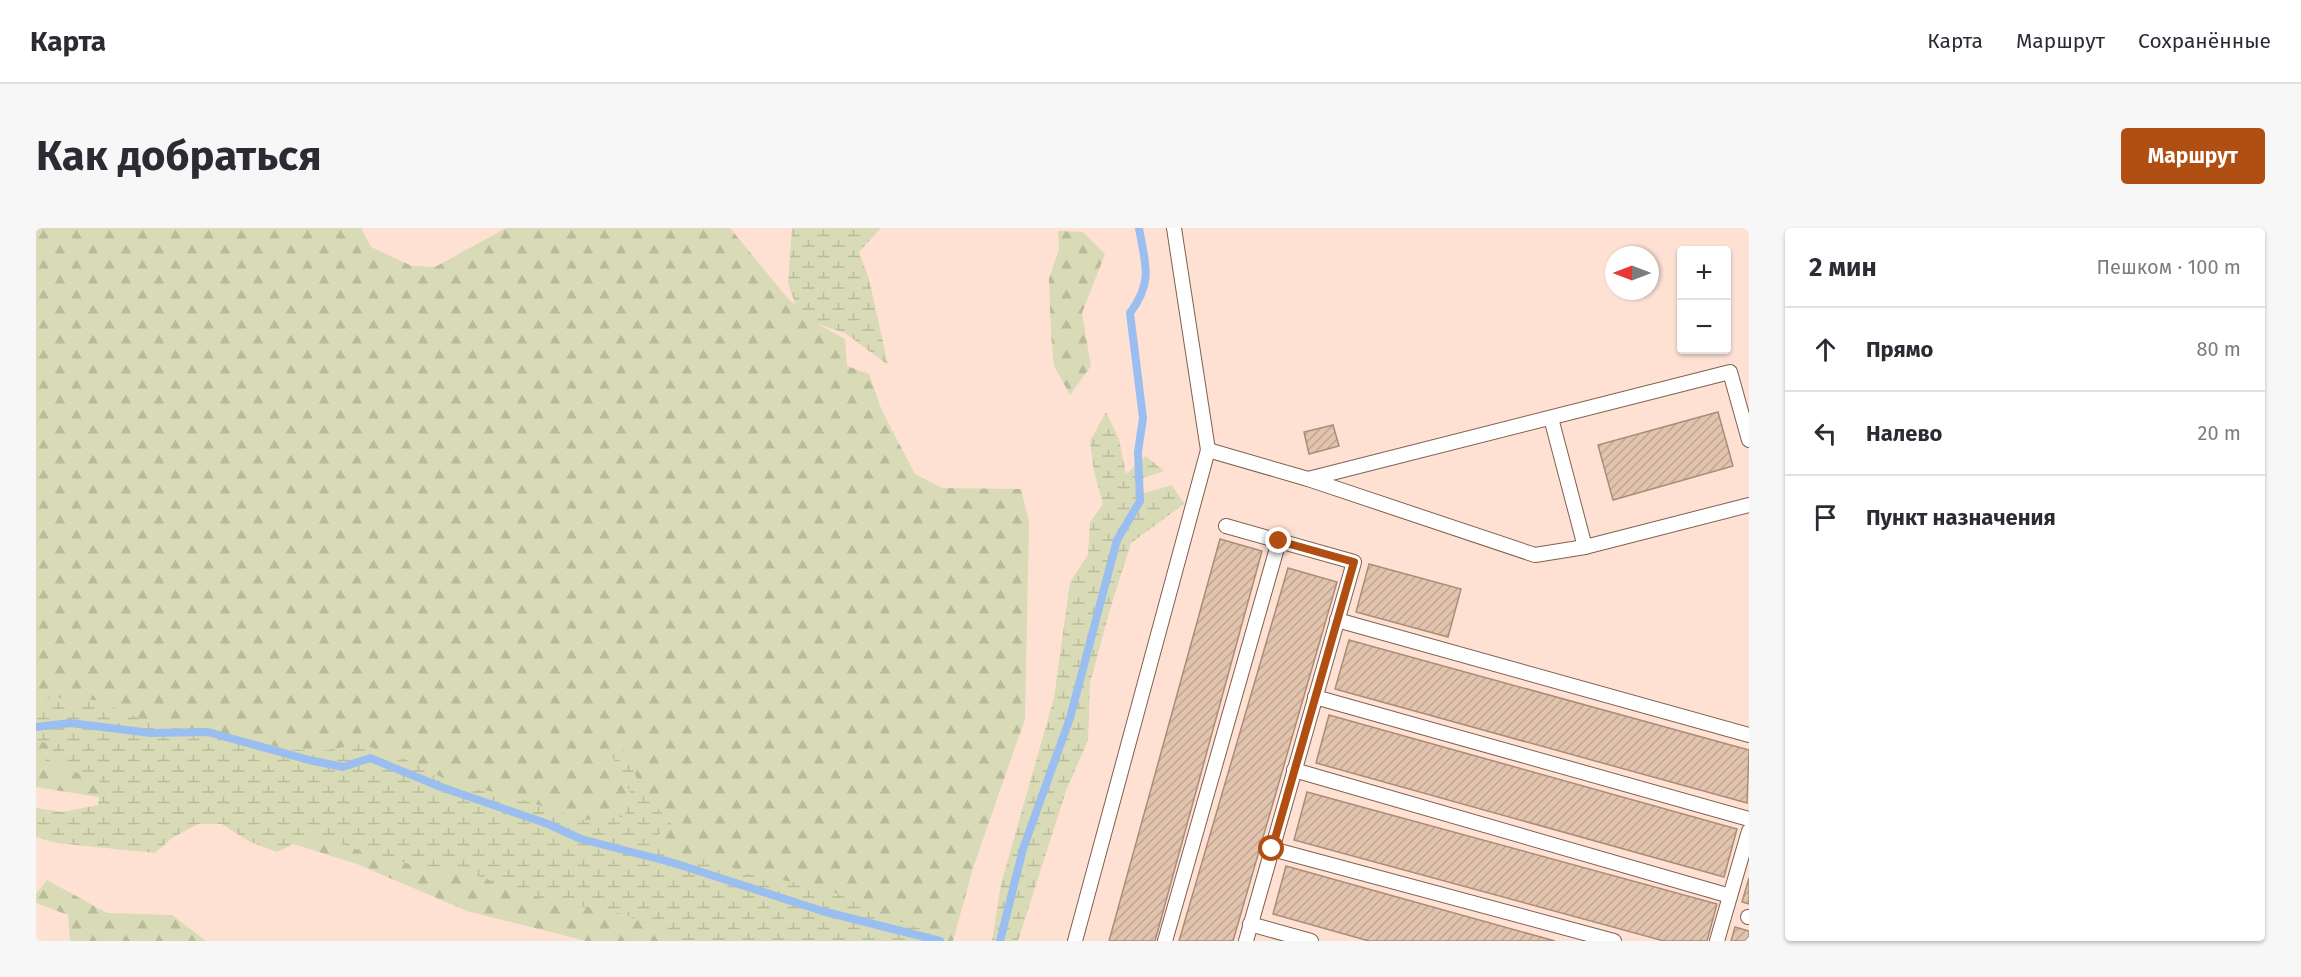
<!DOCTYPE html>
<html lang="ru">
<head>
<meta charset="utf-8">
<style>
  :root { --surface:#fff; --page:#f7f7f7; --text:#2b2b33; --muted:#7c7c81; --line:#e1e1e2; --accent:#b14f12 }
  body { margin:0; font-family:"Fira Sans",sans-serif; background:var(--page); color:var(--text) }
  .controls { position:absolute; right:18px; top:18px; display:grid; overflow:hidden; border-radius:6px; box-shadow:0 2px 4px #0004 }
  .controls button { width:54px; height:54px; display:grid; place-items:center; padding:0; border:0; border-bottom:2px solid var(--line); background:var(--surface); color:var(--text); font:30px sans-serif }
  .compass { position:absolute; left:1569px; top:18px; width:54px; height:54px; border-radius:50%; background:var(--surface); box-shadow:0 2px 4px #0004; rotate:270deg }
  .stop { position:absolute; width:18px; height:18px; margin:-14px; border:4px solid #b14f12; border-radius:50%; background:#fff }
  .stop.end { background:#b14f12; border-color:#fff; box-shadow:0 2px 6px #0008 }
  .list { margin:0; padding:0; list-style:none }
  h2 { display:flex; justify-content:space-between; align-items:center; height:78px; margin:0; padding:0 24px; font-size:26px }
  h2 small { font-size:20px; font-weight:400; color:var(--muted) }
  .list li { display:grid; grid-template-columns:39px 1fr auto; gap:18px; align-items:center; box-sizing:border-box; height:84px; padding:0 24px; border-top:2px solid var(--line) }
  .list b { display:block; font-size:22px; white-space:nowrap }
  .list em { font-size:20px; font-style:normal; color:var(--muted) }
  .icon { flex:none; width:33px; height:33px; fill:none; stroke:currentColor; stroke-width:2; stroke-linecap:round; stroke-linejoin:round }
  .map { position:relative; flex:none; width:1713px; height:713px; overflow:hidden; border-radius:6px }
  header { display:flex; align-items:center; gap:36px; box-sizing:border-box; height:84px; padding:0 30px; background:var(--surface); border-bottom:2px solid var(--line) }
  header strong { font-size:28px }
  nav { display:flex; gap:33px; margin-inline-start:auto; font-size:21px }
  .intro { display:flex; align-items:center; justify-content:space-between; box-sizing:border-box; height:144px; padding:0 36px }
  h1 { margin:0; font-size:42px }
  .button { padding:15px 27px; border-radius:6px; background:var(--accent); color:#fff; font-size:21px; font-weight:700 }
  main { display:flex; gap:36px; padding:0 36px }
  aside { flex:1; background:var(--surface); border-radius:6px; box-shadow:0 2px 4px #0004 }
  .map>svg:first-child { display:block }
  .forest { fill:url(#forest-firs) }
  .wetland { fill:url(#wetland-marsh) }
  .lines { fill:none; stroke-linecap:round; stroke-linejoin:round }
  .stream { stroke:#9bbef0; stroke-width:8 }
  .building { fill:url(#building-hatch); stroke:#aa8d78; stroke-width:1.5 }
  .service-casing { stroke:#7f6052; stroke-width:16 }
  .service { stroke:#fff; stroke-width:14 }
  .route { stroke:#b14f12; stroke-width:8 }
</style>
</head>
<body>
<header>
<strong>Карта</strong>
<nav><a>Карта</a><a>Маршрут</a><a>Сохранённые</a></nav>
</header>
<div class="intro"><h1>Как добраться</h1><a class="button">Маршрут</a></div>
<main>
<div class="map">
<svg width="1713" height="713" viewBox="0 0 1713 713">
  <defs>
    <pattern id="forest-firs" width="22" height="20" patternUnits="userSpaceOnUse" patternTransform="scale(1.5)"><rect width="22" height="20" fill="#d8dbb6"/><path d="M5 1l3.5 6h-7zM16 11l3.5 6h-7z" fill="#b9bb9b"/></pattern>
    <pattern id="wetland-marsh" width="20" height="14" patternUnits="userSpaceOnUse" patternTransform="scale(1.5)"><rect width="20" height="14" fill="#d8dbb6"/><path d="M1 5h8M5 5V1M11 12h8M15 12V8" fill="none" stroke="#b9bb9b"/></pattern>
    <pattern id="building-hatch" width="6" height="6" patternUnits="userSpaceOnUse" patternTransform="scale(1.5)"><rect width="6" height="6" fill="#e2c3ad"/><path d="M-1 1l2-2M0 6l6-6M5 7l2-2" fill="none" stroke="#c1a693"/></pattern>
  </defs>
  <rect width="100%" height="100%" fill="#ffe1d4"/>
  <!-- forest -->
  <g class="forest">
    <polygon points="0,0 325,0 335,19 376,38 399,39 470,0 694,0 749,67 773,91 809,111 811,138 833,146 846,183 879,246 906,260 985,261 993,294 989,491 937,640 917,713 550,713 431,683 321,636 156,584 0,559"/>
    <polygon points="1022,3 1047,4 1069,26 1046,85 1055,138 1034,167 1018,138 1015,106 1013,51 1023,21"/>
    <polygon points="11,652 71,685 136,687 170,713 34,713 32,687 0,675 0,666"/>
  </g>
  <!-- wetland -->
  <g class="wetland">
    <polygon points="756,0 845,0 823,24 833,51 852,137 809,105 764,90 752,55"/>
    <polygon points="1070,184 1083,211 1090,246 1110,228 1128,243 1104,251 1108,265 1136,257 1148,276 1095,315 1075,378 1054,455 1052,512 1030,563 982,713 956,713 965,656 1018,470 1034,354 1052,327 1054,294 1067,276 1058,244 1054,213"/>
    <polygon points="13,469 59,472 108,492 157,504 216,512 249,521 286,523 325,516 371,532 423,558 466,565 548,592 587,589 597,570 573,522 583,513 607,563 637,598 620,608 636,627 679,633 718,648 764,655 811,668 843,687 900,705 899,713 631,713 622,702 588,686 512,673 431,644 392,640 335,627 290,610 266,612 241,624 212,613 186,596 162,596 136,610 119,625 21,615 0,609 0,580 27,584 62,577 65,554 8,532 20,518 0,512 0,475"/>
  </g>
  <g class="lines">
    <!-- stream -->
    <g class="stream">
      <polyline points="0,499 34,495 115,505 172,504 273,532 307,539 334,530 405,559 512,596 545,611 638,635 786,683 904,713"/>
      <path d="M964,713L987,621L1034,490L1081,312L1104,273L1102,224L1107,190L1094,85C1118,53 1109,36 1103,0"/>
    </g>
  </g>
  <!-- building -->
  <g class="building">
    <polygon points="1682,184 1697,238 1577,272 1562,217"/>
    <polygon points="1297,197 1303,218 1273,226 1268,204"/>
    <polygon points="1184,311 1226,323 1119,713 1073,713"/>
    <polygon points="1333,336 1425,361 1412,409 1320,384"/>
    <polygon points="1252,340 1301,354 1197,713 1143,713"/>
    <polygon points="1313,412 1713,522 1711,575 1299,461"/>
    <polygon points="1293,487 1701,601 1688,649 1280,535"/>
    <polygon points="1271,564 1681,676 1671,713 1628,713 1258,612"/>
    <polygon points="1250,638 1519,713 1333,713 1237,686"/>
    <polygon points="1713,650 1713,676 1706,674"/>
    <polygon points="1699,699 1713,703 1713,713 1695,713"/>
  </g>
  <g class="lines">
    <defs>
      <g id="service">
        <polyline points="1138,0 1172,222 1272,251 1499,327 1549,319 1515,190"/>
        <polyline points="1272,251 1694,144 1713,212"/>
        <polyline points="1190,298 1318,334 1210,713"/>
        <polyline points="1549,319 1713,277"/>
        <polyline points="1301,392 1713,507"/>
        <polyline points="1279,469 1713,591"/>
        <polyline points="1258,542 1694,668"/>
        <polyline points="1236,621 1578,713"/>
        <polyline points="1712,689 1713,689"/>
        <polyline points="1214,696 1275,713"/>
        <polyline points="1039,713 1172,222"/>
        <polyline points="1129,713 1243,313"/>
        <polyline points="1681,713 1713,603"/>
      </g>
    </defs>
    <!-- service casing -->
    <use href="#service" class="service-casing"/>
    <!-- service -->
    <use href="#service" class="service"/>
  </g>
  <g class="lines">
    <!-- route -->
    <polyline class="route" points="1236,621 1318,334 1243,313"/>
  </g>
</svg>
<div class="controls">
<button>+</button>
<button>−</button>
</div>
<svg class="compass" viewBox="-18 -18 36 36"><path d="M0-13l5 13h-10z" fill="#e53935"/><path d="M0 13l5-13h-10z" fill="#7c7c81"/></svg>
<div class="stop" style="left:1236px;top:621px"></div>
<div class="stop end" style="left:1243px;top:313px"></div>
</div>
<aside>
<h2>2 мин<small>Пешком · 100 m</small></h2>
<ul class="list">
<li><svg class="icon" aria-label="ahead" viewBox="0 0 24 24"><path d="M12 20V5M6 11l6-6 6 6"/></svg><div><b>Прямо</b></div><em>80 m</em></li>
<li><svg class="icon" aria-label="left" viewBox="0 0 24 24"><path d="M17 20v-9H6M10 6l-5 5 5 5"/></svg><div><b>Налево</b></div><em>20 m</em></li>
<li><svg class="icon" aria-label="arrive" viewBox="0 0 24 24"><path d="M6 21V4h12l-3 4 3 4H6"/></svg><div><b>Пункт назначения</b></div></li>
</ul>
</aside>
</main>
</body>
</html>
